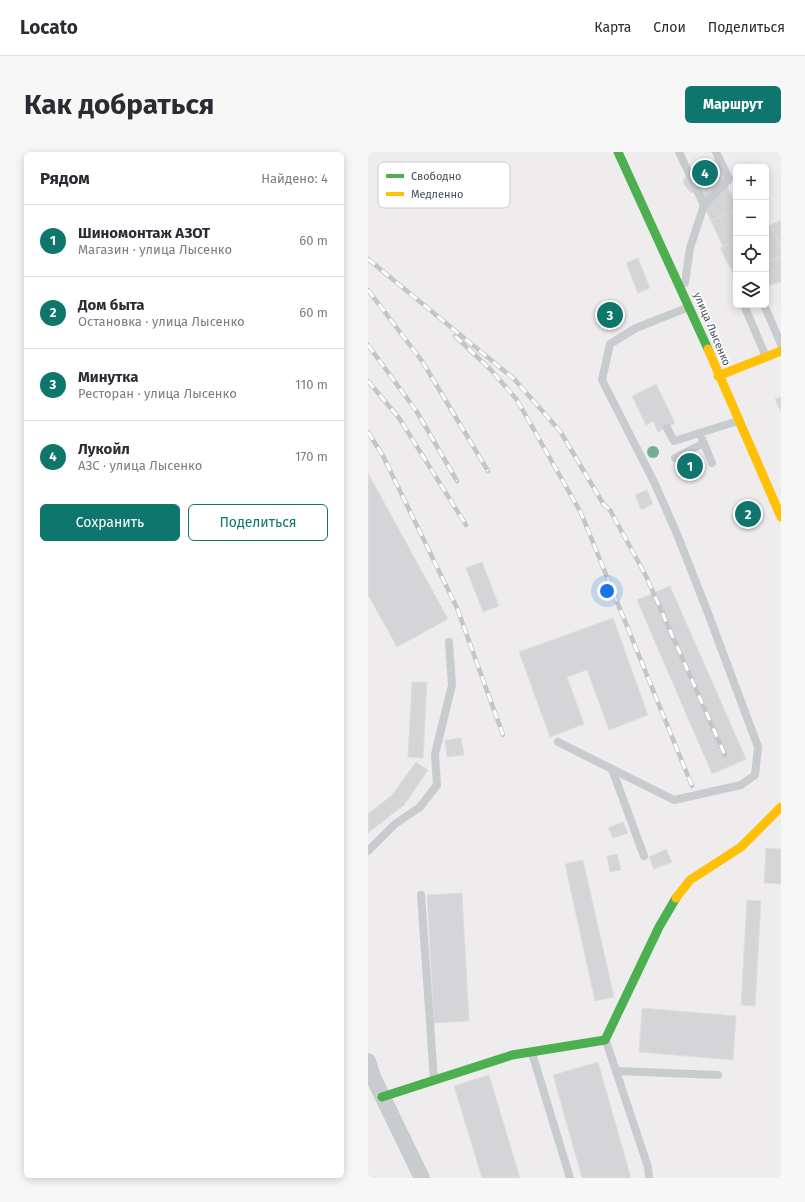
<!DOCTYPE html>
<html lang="ru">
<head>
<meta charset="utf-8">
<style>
  :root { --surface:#fff; --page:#f7f7f7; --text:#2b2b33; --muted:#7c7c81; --line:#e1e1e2; --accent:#0f766e }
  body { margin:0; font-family:"Fira Sans",sans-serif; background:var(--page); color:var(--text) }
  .controls { position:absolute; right:12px; top:12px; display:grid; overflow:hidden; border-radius:6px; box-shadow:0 2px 10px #0003 }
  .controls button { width:36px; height:36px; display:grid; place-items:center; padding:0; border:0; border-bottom:1px solid var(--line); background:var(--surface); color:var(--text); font:20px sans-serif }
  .you { position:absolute; left:239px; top:439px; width:14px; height:14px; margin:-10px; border:3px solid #fff; border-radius:50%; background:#1a73e8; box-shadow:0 0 0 6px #1a73e833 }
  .badge { display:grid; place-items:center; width:26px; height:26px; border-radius:50%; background:var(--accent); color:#fff; font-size:13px; font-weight:700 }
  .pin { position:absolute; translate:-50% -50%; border:2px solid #fff; box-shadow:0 1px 4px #0006 }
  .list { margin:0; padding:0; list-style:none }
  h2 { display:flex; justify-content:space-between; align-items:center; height:52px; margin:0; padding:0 16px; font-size:17px }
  h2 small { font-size:13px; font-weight:400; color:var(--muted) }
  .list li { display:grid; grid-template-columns:26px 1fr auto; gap:12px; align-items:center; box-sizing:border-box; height:72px; padding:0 16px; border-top:1px solid var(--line) }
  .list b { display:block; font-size:15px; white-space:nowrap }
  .list p { margin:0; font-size:13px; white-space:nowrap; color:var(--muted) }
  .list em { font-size:13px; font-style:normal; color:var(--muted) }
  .actions { display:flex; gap:8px; padding:12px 16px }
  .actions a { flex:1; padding:9px 0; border:1px solid var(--accent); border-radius:6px; text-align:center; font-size:14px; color:var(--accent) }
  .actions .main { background:var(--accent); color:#fff }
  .icon { flex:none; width:22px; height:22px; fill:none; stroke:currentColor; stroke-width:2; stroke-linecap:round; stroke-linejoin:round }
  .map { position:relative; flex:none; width:413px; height:1026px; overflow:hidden; border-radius:6px }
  header { display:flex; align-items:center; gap:24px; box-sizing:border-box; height:56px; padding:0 20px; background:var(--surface); border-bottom:1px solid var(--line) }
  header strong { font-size:19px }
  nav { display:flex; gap:22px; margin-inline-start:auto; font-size:14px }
  .intro { display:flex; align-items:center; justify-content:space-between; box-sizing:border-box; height:96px; padding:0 24px }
  h1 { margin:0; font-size:28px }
  .button { padding:10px 18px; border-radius:6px; background:var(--accent); color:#fff; font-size:14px; font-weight:700 }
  main { display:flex; gap:24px; padding:0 24px }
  aside { flex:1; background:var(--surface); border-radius:6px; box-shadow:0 2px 10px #0003 }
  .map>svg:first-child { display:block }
  .building { fill:#d5d4d7; stroke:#dfdee0 }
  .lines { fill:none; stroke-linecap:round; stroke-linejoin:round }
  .lane { stroke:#c9ccce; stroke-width:8 }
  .street { stroke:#c9ccce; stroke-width:16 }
  .fast { stroke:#4caf50; stroke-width:9 }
  .slow { stroke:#ffc107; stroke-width:9 }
  .rail-casing { stroke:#c3c5c7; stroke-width:4.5 }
  .rail { stroke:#fff; stroke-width:3; stroke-dasharray:9; stroke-linecap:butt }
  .tree { fill:#75af91 }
  .labels { text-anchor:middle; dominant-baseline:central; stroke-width:3; stroke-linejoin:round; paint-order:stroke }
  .street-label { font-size:11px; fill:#44505a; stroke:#fff }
  .key { fill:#fff; stroke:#c7cace; stroke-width:1 }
  .key-label { font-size:11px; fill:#44505a }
</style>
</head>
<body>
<header>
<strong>Locato</strong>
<nav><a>Карта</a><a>Слои</a><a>Поделиться</a></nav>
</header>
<div class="intro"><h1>Как добраться</h1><a class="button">Маршрут</a></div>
<main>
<aside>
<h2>Рядом<small>Найдено: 4</small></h2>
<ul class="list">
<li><span class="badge">1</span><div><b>Шиномонтаж АЗОТ</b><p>Магазин · улица Лысенко</p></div><em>60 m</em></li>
<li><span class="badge">2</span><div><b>Дом быта</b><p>Остановка · улица Лысенко</p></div><em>60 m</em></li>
<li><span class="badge">3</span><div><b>Минутка</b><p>Ресторан · улица Лысенко</p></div><em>110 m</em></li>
<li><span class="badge">4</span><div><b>Лукойл</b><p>АЗС · улица Лысенко</p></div><em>170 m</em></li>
</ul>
<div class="actions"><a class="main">Сохранить</a><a>Поделиться</a></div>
</aside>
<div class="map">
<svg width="413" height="1026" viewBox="0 0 413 1026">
  <rect width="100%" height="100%" fill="#eeeced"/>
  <!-- building -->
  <g class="building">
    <polygon points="347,8 368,53 368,58 343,69 330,41 322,40 315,31 316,27 321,20"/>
    <polygon points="368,58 368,89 355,95 343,69"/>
    <polygon points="413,68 413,96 403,73"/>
    <polygon points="403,73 413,96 413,104 398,111 398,75"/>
    <polygon points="368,89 368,127 352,96"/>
    <polygon points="413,104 413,130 405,132 398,117 398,111"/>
    <polygon points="270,106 282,136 270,141 258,111"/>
    <polygon points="398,117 405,132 398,134"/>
    <polygon points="288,232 307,271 290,280 285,269 278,273 264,244"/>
    <polygon points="413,245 413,260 407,247"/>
    <polygon points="333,304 337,315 312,325 307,313"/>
    <polygon points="0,321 80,467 29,495 0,443"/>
    <polygon points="279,338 285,352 273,358 267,343"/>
    <polygon points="114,410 131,454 115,460 98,416"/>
    <polygon points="302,434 378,607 344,622 269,448"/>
    <polygon points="245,466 280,563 241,578 219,518 199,525 216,572 182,585 151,500"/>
    <polygon points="44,530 59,530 55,606 40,605"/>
    <polygon points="93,586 96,603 79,605 77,588"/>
    <polygon points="48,610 60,618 36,653 0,681 0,662 24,643"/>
    <polygon points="255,670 260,681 245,686 240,676"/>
    <polygon points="398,696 413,697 413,732 396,731"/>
    <polygon points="298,697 304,710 286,717 281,705"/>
    <polygon points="249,702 253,718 242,720 239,704"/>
    <polygon points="215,708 246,845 227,849 197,712"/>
    <polygon points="94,741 101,869 66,871 59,743"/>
    <polygon points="379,748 393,749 387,854 373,853"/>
    <polygon points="274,856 368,864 365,908 271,900"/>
    <polygon points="230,910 263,1026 214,1026 185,923"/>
    <polygon points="121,923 152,1026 114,1026 86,934"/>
  </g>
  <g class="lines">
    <!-- lane -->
    <g class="lane">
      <polyline points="311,0 336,53 322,96 317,131"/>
      <polyline points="336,53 361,27 348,0"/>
      <polyline points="376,153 398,205"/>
      <polyline points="396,153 413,192"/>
      <polyline points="299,276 306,289 370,269"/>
      <polyline points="334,287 344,311"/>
      <polyline points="307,306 336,291"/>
      <polyline points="190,590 306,648 373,633 387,623 390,595 340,461 309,382 287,332 234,228 242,192 268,176 321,155"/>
      <polyline points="244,617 276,704"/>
      <polyline points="0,699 27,672 52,655 69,633 67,602 84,533 81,490"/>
      <polyline points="53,743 66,928"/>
      <polyline points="238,889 280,1015 281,1026"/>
      <polyline points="164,901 202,1026"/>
      <polyline points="248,919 350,923"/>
    </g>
    <!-- street -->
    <polyline class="street" points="0,909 5,925 54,1026"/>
    <!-- fast -->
    <g class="fast">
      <polyline points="250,0 340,197"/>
      <polyline points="14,945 144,903 237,888 291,775 308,746"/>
    </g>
    <!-- slow -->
    <g class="slow">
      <polyline points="340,197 413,365"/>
      <polyline points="350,224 413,199"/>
      <polyline points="308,746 322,728 373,695 413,655"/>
    </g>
    <defs>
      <g id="rail">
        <polyline points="0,107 146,227 192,279 236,353 242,358 278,424 357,603"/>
        <polyline points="0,138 54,209 120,319"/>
        <polyline points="87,184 123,218 149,248 213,361 324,634"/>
        <polyline points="0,193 49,260 89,329"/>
        <polyline points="0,229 31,266 98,373"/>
        <polyline points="0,280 15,304 89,456 135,583"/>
      </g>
    </defs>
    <!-- rail casing -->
    <use href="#rail" class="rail-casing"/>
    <!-- rail -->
    <use href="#rail" class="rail"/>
  </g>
  <!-- trees -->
  <circle class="tree" cx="285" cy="300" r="6"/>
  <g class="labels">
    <!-- street labels -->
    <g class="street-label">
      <text transform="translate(344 177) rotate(67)">улица Лысенко</text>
    </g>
  </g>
  <!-- legend -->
  <rect x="10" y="10" width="132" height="46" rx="6" class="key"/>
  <rect x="18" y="22" width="18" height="4" fill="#4caf50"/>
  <rect x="18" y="40" width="18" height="4" fill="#ffc107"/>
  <g class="key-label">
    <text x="43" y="28">Свободно</text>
    <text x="43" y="46">Медленно</text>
  </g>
</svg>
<div class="controls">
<button>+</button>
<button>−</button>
<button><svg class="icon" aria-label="locate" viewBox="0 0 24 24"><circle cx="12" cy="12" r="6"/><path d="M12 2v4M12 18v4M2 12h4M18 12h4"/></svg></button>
<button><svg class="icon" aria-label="layers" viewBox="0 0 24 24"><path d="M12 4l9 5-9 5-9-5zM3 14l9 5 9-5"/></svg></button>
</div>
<div class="you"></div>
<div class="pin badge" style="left:322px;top:314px">1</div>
<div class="pin badge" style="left:380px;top:362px">2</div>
<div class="pin badge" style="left:242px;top:163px">3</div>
<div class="pin badge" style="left:337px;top:21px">4</div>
</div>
</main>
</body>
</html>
